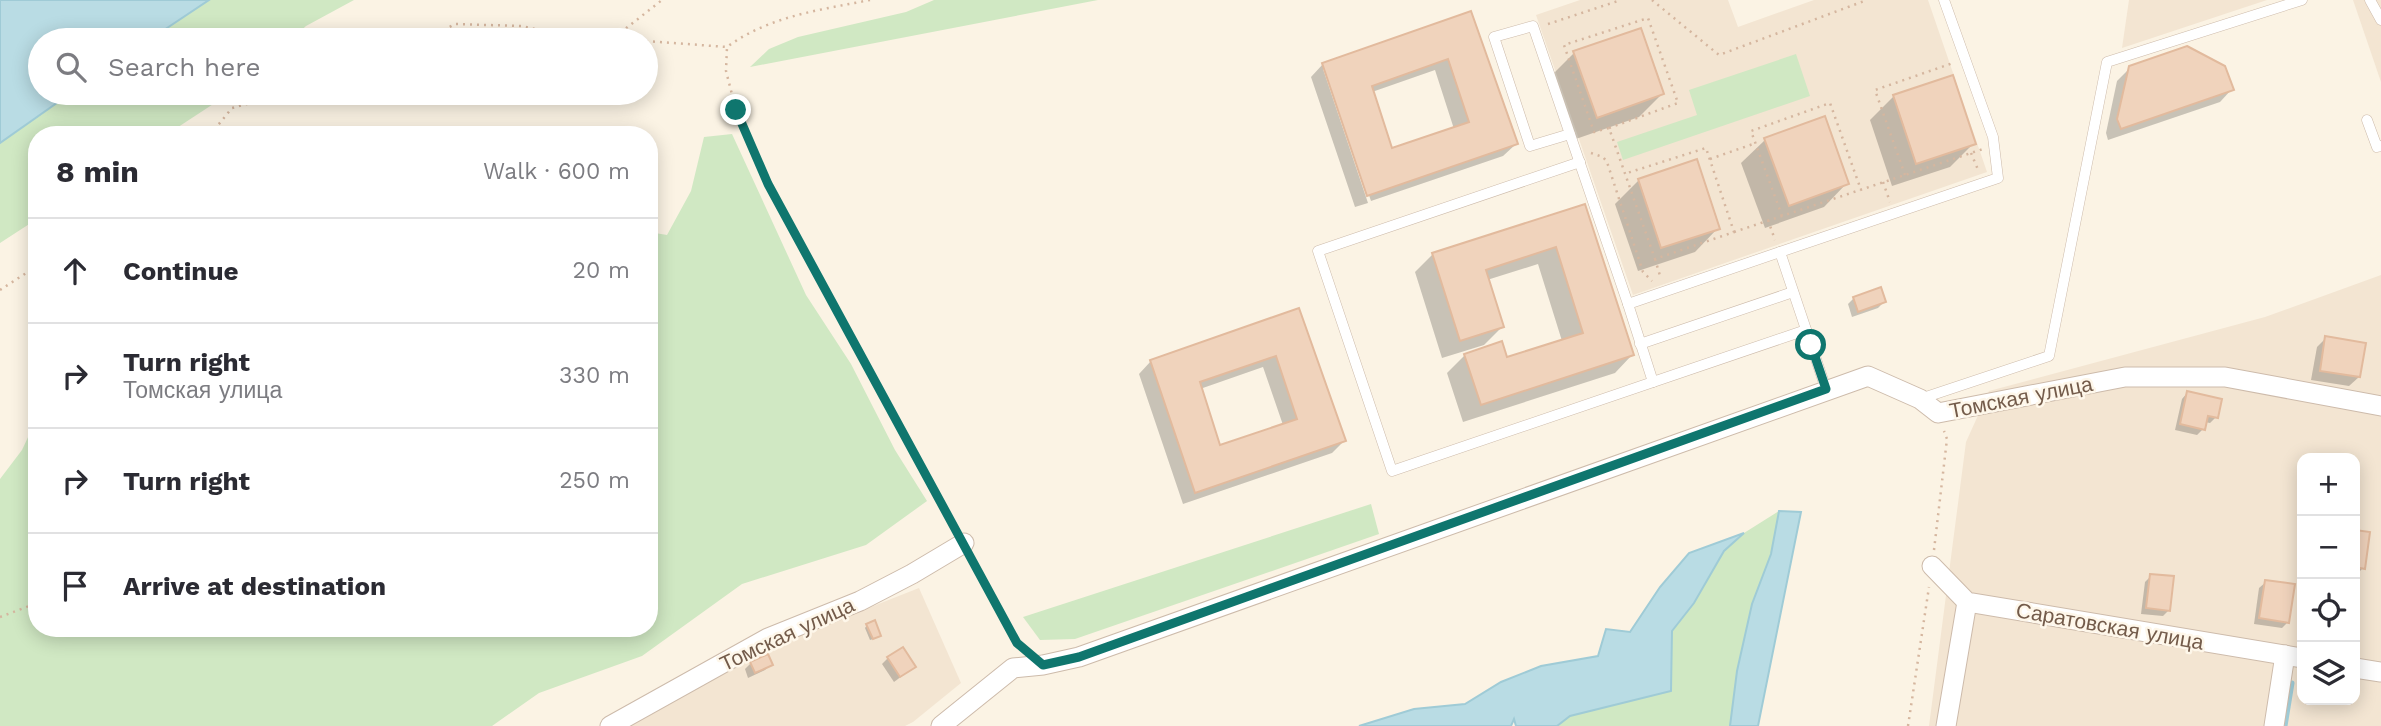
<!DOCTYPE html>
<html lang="en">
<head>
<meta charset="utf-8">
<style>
  :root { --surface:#fff; --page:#f2f2f3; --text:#2b2b33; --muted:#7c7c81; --line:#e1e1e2 }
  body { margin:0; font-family:"Work Sans",sans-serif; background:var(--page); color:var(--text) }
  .controls { position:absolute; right:21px; bottom:21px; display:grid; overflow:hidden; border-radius:14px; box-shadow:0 4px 18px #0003 }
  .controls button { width:63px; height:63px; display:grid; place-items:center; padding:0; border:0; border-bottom:2px solid var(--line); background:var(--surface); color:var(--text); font:35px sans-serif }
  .stop { position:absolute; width:21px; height:21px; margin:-16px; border:5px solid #0f766e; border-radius:50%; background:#fff }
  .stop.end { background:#0f766e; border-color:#fff; box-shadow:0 2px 7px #0008 }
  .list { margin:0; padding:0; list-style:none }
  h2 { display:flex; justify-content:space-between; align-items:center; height:91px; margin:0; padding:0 28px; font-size:30px }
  h2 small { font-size:23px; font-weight:400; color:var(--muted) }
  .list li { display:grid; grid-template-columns:46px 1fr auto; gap:21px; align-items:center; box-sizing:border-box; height:105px; padding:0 28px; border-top:2px solid var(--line) }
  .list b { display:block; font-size:26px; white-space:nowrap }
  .list p { margin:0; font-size:23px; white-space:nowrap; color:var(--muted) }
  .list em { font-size:23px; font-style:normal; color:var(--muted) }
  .icon { flex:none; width:38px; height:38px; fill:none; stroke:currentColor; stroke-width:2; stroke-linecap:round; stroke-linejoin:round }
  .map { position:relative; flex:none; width:2381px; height:726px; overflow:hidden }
  .search { position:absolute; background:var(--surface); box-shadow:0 4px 18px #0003; left:28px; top:28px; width:630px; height:77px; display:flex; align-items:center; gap:18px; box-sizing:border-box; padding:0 24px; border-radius:38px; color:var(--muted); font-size:26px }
  .panel { position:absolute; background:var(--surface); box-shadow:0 4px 18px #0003; left:28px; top:126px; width:630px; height:511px; border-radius:28px }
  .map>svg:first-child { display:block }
  .residential { fill:#f3e5d2; fill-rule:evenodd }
  .green { fill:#d0e8c3 }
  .water { fill:#b9dce4; stroke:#9fcbd6; stroke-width:2 }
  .shadow { fill:#0003; fill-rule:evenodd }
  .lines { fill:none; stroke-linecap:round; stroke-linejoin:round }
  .stream { stroke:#9fcbd6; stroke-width:5 }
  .building { fill:#f0d3bc; stroke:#e2ba9d; stroke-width:2; fill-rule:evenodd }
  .lane-casing { stroke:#cdbbab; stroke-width:11 }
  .street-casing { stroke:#cdbbab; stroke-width:21 }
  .path { stroke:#d5b69f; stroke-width:2.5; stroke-dasharray:2 5; stroke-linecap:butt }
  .lane { stroke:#fff; stroke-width:10 }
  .street { stroke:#fff; stroke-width:19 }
  .route { stroke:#0f766e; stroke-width:9 }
  .labels { text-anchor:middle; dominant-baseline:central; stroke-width:5; stroke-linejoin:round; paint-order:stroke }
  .street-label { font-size:21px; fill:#735b4a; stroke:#fef7ea }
</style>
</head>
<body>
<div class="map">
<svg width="2381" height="726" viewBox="0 0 2381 726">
  <rect width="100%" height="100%" fill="#fbf3e4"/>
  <!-- residential -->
  <g class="residential">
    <polygon points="1580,0 1728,0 1738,27 1814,0 1928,0 1987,172 1633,295 1536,15"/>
    <polygon points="2129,0 2267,0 2122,48"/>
    <polygon points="2353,0 2381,0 2381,82"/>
    <path d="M2381,275V726H1929L1966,442L1989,391L2265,317ZM2302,458H2355V700H2302Z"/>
    <polygon points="919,588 961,683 913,722 905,726 623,726 772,646"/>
  </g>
  <!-- green -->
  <g class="green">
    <polygon points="209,0 354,0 306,26 291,40 149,40"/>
    <polygon points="934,0 1098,0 750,67 769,49 798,37 906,12"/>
    <polygon points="1796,54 1810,96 1623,160 1617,142 1697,115 1689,90"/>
    <polygon points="71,93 230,93 166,135 37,135 37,219 0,243 0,143"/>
    <polygon points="732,134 806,295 851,364 895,450 927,501 866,545 742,584 642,656 539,693 492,726 0,726 0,479 22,450 37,418 37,628 649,628 649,232 667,235 691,191 704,137"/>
    <polygon points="1371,504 1379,534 1075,639 1040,640 1023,617"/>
    <polygon points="1779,511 1771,554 1752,604 1737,671 1730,726 1557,726 1570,716 1671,691 1672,631 1694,603 1724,551 1744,533"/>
  </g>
  <!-- water -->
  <g class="water">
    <polygon points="0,0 209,0 149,40 40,40 40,93 71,93 0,143"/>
    <polygon points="1779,511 1801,512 1758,726 1730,726 1737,671 1752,604 1771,554"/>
    <polygon points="1744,533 1724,551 1694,603 1672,631 1671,691 1570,716 1557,726 1516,726 1514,719 1511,726 1359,726 1414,709 1465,704 1501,682 1541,666 1598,656 1606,629 1630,632 1660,587 1689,553"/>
  </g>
  <!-- shadow -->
  <g class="shadow">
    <path d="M1470,13L1516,144L1503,156L1371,201L1326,69H1323L1368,203L1355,207L1311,77L1323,64ZM1435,70L1454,129L1390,150L1372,92Z"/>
    <polygon points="1574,53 1662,94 1639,117 1573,140 1551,76"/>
    <polygon points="2130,68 2232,89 2220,102 2108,140 2106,133 2117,81"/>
    <polygon points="1894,96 1974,143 1950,167 1892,186 1870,120"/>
    <polygon points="1765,140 1847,183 1824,207 1765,228 1741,163"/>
    <polygon points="1639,180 1718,228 1695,252 1638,271 1615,204"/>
    <polygon points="1584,206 1632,355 1615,373 1463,422 1447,373 1465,355 1506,359 1562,341 1538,264 1487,280 1502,327 1484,345 1442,358 1415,272 1433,254"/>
    <polygon points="1854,298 1884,302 1878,308 1852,317 1848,304"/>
    <path d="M1298,310L1344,441L1332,453L1183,504L1139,374L1151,361ZM1263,367L1283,425L1219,447L1200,389Z"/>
    <polygon points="2326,338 2359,377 2349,386 2311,380 2317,347"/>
    <polygon points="2188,392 2216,417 2210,423 2205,422 2203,429 2197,435 2175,430 2182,399"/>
    <polygon points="2355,532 2368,534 2363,568 2357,574 2355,573"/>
    <polygon points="2302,533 2302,568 2297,568"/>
    <polygon points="2151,576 2169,610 2163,616 2141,614 2145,582"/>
    <polygon points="2266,582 2288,622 2282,628 2254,624 2259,588"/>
    <polygon points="867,625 876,638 870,640 865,628"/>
    <polygon points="888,658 914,667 894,682 882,664"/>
    <polygon points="751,663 771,664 765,670 748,678 745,669"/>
  </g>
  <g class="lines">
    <!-- stream -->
    <polyline class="stream" points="2285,726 2292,683"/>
  </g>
  <!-- building -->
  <g class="building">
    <path d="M1471,11L1518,144L1367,196L1322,63ZM1448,59L1469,122L1392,148L1372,86Z"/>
    <polygon points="1641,28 1664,94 1597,118 1573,51"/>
    <polygon points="2187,46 2225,66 2234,90 2121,129 2117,119 2129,66"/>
    <polygon points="1953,75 1976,144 1916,164 1893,95"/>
    <polygon points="1825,116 1849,184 1789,206 1764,138"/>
    <polygon points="1697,159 1720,229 1661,248 1638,179"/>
    <polygon points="1585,204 1634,355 1481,405 1464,354 1502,341 1507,357 1583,333 1556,247 1486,270 1504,327 1460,341 1432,253"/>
    <polygon points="1881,287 1886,302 1858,312 1853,297"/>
    <path d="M1299,308L1346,441L1195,493L1150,360ZM1276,356L1297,419L1220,445L1200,382Z"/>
    <polygon points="2325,336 2366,343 2360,377 2320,371"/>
    <polygon points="2187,391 2222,399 2218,418 2208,416 2205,430 2180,424"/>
    <polygon points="2355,530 2370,532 2365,569 2355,567"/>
    <polygon points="2150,574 2174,576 2170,611 2146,608"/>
    <polygon points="2265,580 2295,584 2289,623 2259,618"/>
    <polygon points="875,620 881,636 873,639 866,624"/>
    <polygon points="903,647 916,667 900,677 887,657"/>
    <polygon points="768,654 773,665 755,673 750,662"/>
  </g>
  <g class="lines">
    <defs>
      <g id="lane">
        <polyline points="2370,0 2381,20"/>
        <polyline points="2367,120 2377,147 2381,146"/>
        <polyline points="1570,134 1530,146 1494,37 1533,26 1628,304 1780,252"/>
        <polyline points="1580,162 1318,251 1392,471 1653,382"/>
        <polyline points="1628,304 1653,382 1806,330"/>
        <polyline points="1640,344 1793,292"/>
        <polyline points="1826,389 1780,252 1998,178 1993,137 1944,0"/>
        <polyline points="1920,399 2049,356 2107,62 2302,0"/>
      </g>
      <g id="street">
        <polyline points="1932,566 1967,602 2302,658"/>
        <polyline points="2355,668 2381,672"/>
        <polyline points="610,726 768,638 860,601 912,574 964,543"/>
        <polyline points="941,726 1013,668 1043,665 1079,657 1868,376 1920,399 1938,413 2125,377 2225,377 2381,406"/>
        <polyline points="1946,726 1967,602"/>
        <polyline points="2274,726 2285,655"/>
      </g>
    </defs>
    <!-- lane casing -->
    <use href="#lane" class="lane-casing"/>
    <!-- street casing -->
    <use href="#street" class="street-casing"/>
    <!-- path -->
    <g class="path">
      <path d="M870,0C820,10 769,16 727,47L726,71L736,110L768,184L956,528"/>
      <polyline points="1652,0 1719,55 1867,0"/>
      <polyline points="1548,24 1621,0"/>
      <polyline points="615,37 662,0"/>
      <polyline points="425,40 455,24 521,26 563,35 640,40"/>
      <polyline points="646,41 727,47"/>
      <polyline points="1609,128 1678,103 1648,18 1564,45 1594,132 1609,128 1655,259 1734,232 1706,148 1624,174"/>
      <polyline points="210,135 232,108 287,93"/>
      <polyline points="1591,153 1603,157 1607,162 1643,272 1652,281"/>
      <polyline points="1971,153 1979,172"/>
      <polyline points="1710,159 1756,143"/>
      <polyline points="1905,175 1875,90 1953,63"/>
      <polyline points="1883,182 1890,202"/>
      <polyline points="1782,216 1751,131 1830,103 1861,190"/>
      <polyline points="1768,220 1775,240"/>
      <polyline points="1734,232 1983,149"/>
      <polyline points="1655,259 1661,279"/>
      <polyline points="0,290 37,266"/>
      <polyline points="1934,550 1947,439 1944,431"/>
      <polyline points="972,559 1017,644 1024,649"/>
      <polyline points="0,617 37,603"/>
      <polyline points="1908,726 1929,587"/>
    </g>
    <!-- lane -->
    <use href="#lane" class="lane"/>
    <!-- street -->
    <use href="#street" class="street"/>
  </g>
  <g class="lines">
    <!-- route -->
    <polyline class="route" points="736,110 768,184 1017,643 1043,665 1079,657 1826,389 1811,345"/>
  </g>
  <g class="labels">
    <!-- street labels -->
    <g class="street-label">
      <text transform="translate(2021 397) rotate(-11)">Томская улица</text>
      <text transform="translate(2110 626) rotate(10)">Саратовская улица</text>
      <text transform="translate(787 634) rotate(-25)">Томская улица</text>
    </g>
  </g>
</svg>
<div class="controls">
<button>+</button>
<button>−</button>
<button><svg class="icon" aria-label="locate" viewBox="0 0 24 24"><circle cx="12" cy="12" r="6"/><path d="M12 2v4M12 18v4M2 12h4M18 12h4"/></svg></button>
<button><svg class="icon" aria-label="layers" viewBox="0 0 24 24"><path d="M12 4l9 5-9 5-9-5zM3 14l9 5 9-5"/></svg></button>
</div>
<div class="stop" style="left:1811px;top:345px"></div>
<div class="stop end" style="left:736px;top:110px"></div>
<div class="search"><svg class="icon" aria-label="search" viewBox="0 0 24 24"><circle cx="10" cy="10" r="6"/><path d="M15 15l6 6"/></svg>Search here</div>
<section class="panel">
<h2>8 min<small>Walk · 600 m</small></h2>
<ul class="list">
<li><svg class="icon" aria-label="ahead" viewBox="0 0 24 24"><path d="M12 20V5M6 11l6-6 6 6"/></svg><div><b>Continue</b></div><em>20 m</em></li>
<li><svg class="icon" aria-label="right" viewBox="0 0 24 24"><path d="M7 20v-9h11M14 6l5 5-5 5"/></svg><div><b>Turn right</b><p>Томская улица</p></div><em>330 m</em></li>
<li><svg class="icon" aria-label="right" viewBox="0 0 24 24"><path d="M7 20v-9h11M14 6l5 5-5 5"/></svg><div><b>Turn right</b></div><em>250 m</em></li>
<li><svg class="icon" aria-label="arrive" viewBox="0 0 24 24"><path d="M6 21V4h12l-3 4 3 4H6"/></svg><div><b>Arrive at destination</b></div></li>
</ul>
</section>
</div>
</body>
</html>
